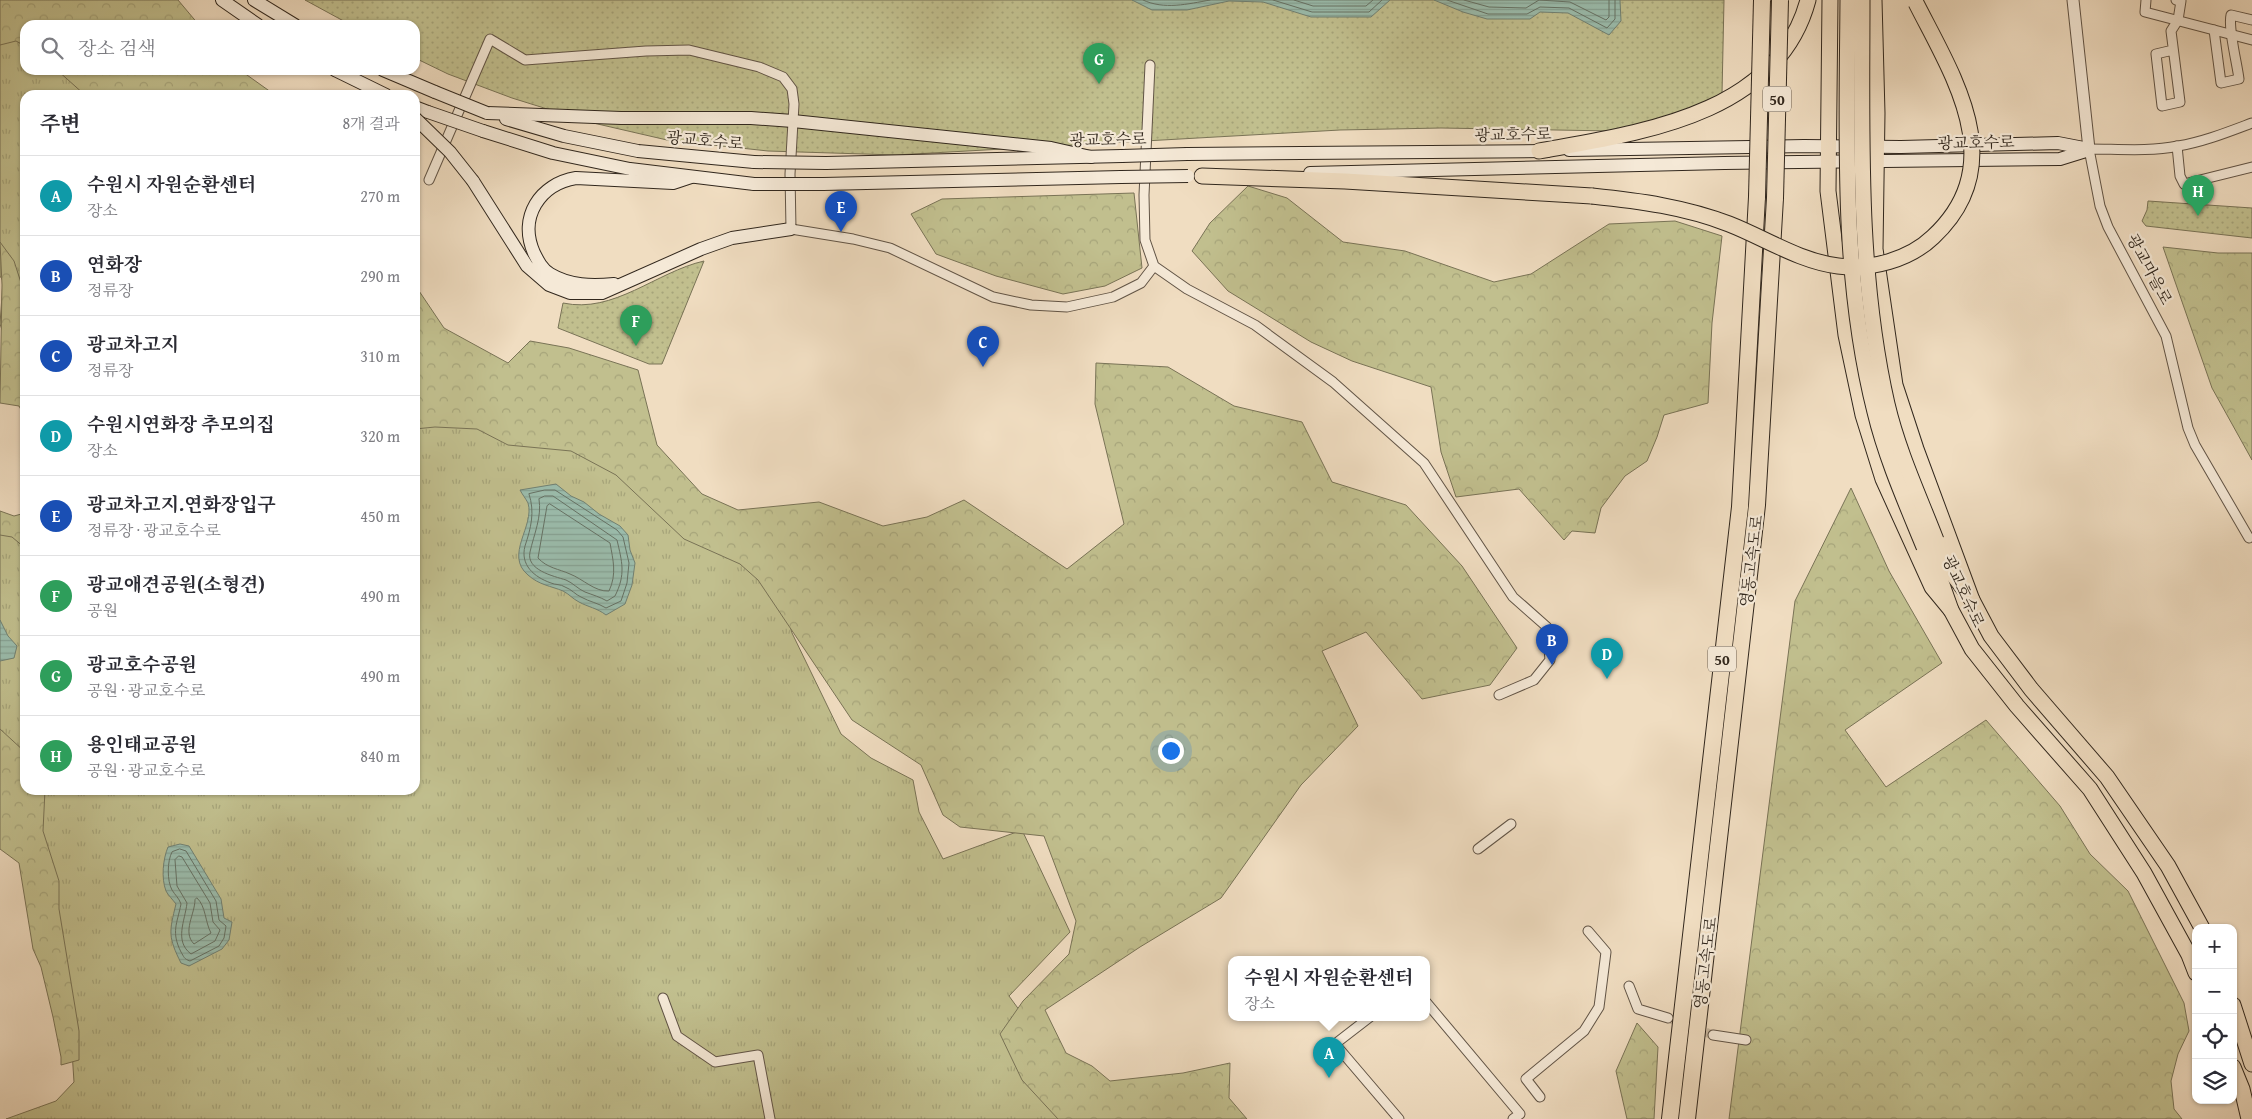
<!DOCTYPE html>
<html lang="ko">
<head>
<meta charset="utf-8">
<style>
  :root { --surface:#fff; --page:#f7f7f7; --text:#2b2b33; --muted:#7c7c81; --line:#e1e1e2; --accent:#d93025 }
  body { margin:0; font-family:"Gentium Book Plus","Noto Serif KR",serif; background:var(--page); color:var(--text) }
  .controls { position:absolute; right:15px; bottom:15px; display:grid; overflow:hidden; border-radius:10px; box-shadow:0 1px 4px #0004 }
  .controls button { width:45px; height:45px; display:grid; place-items:center; padding:0; border:0; border-bottom:1px solid var(--line); background:var(--surface); color:var(--text); font:25px sans-serif }
  .you { position:absolute; left:1170px; top:750px; width:18px; height:18px; margin:-12px; border:4px solid #fff; border-radius:50%; background:#1a73e8; box-shadow:0 0 0 8px #1a73e833 }
  .badge { display:grid; place-items:center; width:32px; height:32px; border-radius:50%; background:var(--accent); color:#fff; font-size:16px; font-weight:700 }
  .pin { position:absolute; translate:-50% -41px; filter:drop-shadow(0 1px 2px #0008) }
  .pin::after { content:''; position:absolute; top:26px; width:18px; height:15px; background:inherit; clip-path:polygon(0 0,100% 0,50% 100%) }
  .popup { position:absolute; left:1228px; top:956px; width:202px; height:65px; box-sizing:border-box; display:grid; place-content:center; border-radius:10px; background:var(--surface); filter:drop-shadow(0 1px 4px #0005); font-size:16px; white-space:nowrap; color:var(--muted) }
  .popup b { font-size:19px; color:var(--text) }
  .popup::after { content:''; position:absolute; left:50%; top:100%; margin-left:-10px; border:10px solid transparent; border-top-color:var(--surface) }
  .list { margin:0; padding:0; list-style:none }
  h2 { display:flex; justify-content:space-between; align-items:center; height:65px; margin:0; padding:0 20px; font-size:21px }
  h2 small { font-size:16px; font-weight:400; color:var(--muted) }
  .list li { display:grid; grid-template-columns:32px 1fr auto; gap:15px; align-items:center; box-sizing:border-box; height:80px; padding:0 20px; border-top:1px solid var(--line) }
  .list b { display:block; font-size:19px; white-space:nowrap }
  .list p { margin:0; font-size:16px; white-space:nowrap; color:var(--muted) }
  .list em { font-size:16px; font-style:normal; color:var(--muted) }
  .icon { flex:none; width:28px; height:28px; fill:none; stroke:currentColor; stroke-width:2; stroke-linecap:round; stroke-linejoin:round }
  .map { position:relative; flex:none; width:2252px; height:1119px; overflow:hidden }
  .search { position:absolute; background:var(--surface); box-shadow:0 1px 4px #0004; left:20px; top:20px; width:400px; height:55px; display:flex; align-items:center; gap:12px; box-sizing:border-box; padding:0 18px; border-radius:15px; color:var(--muted); font-size:19px }
  .panel { position:absolute; background:var(--surface); box-shadow:0 1px 4px #0004; left:20px; top:90px; width:400px; height:705px; border-radius:15px }
  .map>svg:first-child { display:block }
  .grass { fill:url(#grass-tufts); stroke:#797356 }
  .forest { fill:url(#forest-crowns); stroke:#797356 }
  .park { fill:url(#park-dots); stroke:#797356 }
  .water { fill:url(#water-rules); stroke:#718173 }
  .lines { fill:none; stroke-linecap:round; stroke-linejoin:round }
  .shore { stroke:#667265; stroke-width:1 }
  .minor-tunnel { stroke:#cab9a0; stroke-width:9; stroke-dasharray:9 4.5; stroke-linecap:butt }
  .minor-casing { stroke:#615446; stroke-width:11 }
  .tertiary-casing { stroke:#615446; stroke-width:13 }
  .secondary-casing { stroke:#31271d; stroke-width:14 }
  .trunk-casing { stroke:#31271d; stroke-width:17 }
  .motorway-casing { stroke:#31271d; stroke-width:18 }
  .minor { stroke:#f5e9d7; stroke-width:9 }
  .tertiary { stroke:#f5e9d7; stroke-width:11 }
  .secondary { stroke:#f5e9d7; stroke-width:12 }
  .trunk { stroke:#f0ddc1; stroke-width:15 }
  .motorway { stroke:#f0ddc1; stroke-width:16 }
  .secondary-bridge-casing { stroke:#31271d; stroke-width:14; stroke-linecap:butt }
  .trunk-bridge-casing { stroke:#31271d; stroke-width:17; stroke-linecap:butt }
  .motorway-bridge-casing { stroke:#31271d; stroke-width:18; stroke-linecap:butt }
  .secondary-bridge { stroke:#f5e9d7; stroke-width:12 }
  .trunk-bridge { stroke:#f0ddc1; stroke-width:15 }
  .motorway-bridge { stroke:#f0ddc1; stroke-width:16 }
  .labels { text-anchor:middle; dominant-baseline:central; stroke-width:4.5; stroke-linejoin:round; paint-order:stroke }
  .shield { fill:#f5e9d7; stroke:#6c6155; stroke-width:1 }
  .shield-label { font-size:15px; font-weight:bold; fill:#31271d }
  .street-label { font-size:16px; fill:#31271d; stroke:#f5e9d7 }
</style>
</head>
<body>
<div class="map">
<svg width="2252" height="1119" viewBox="0 0 2252 1119">
  <defs>
    <pattern id="grass-tufts" width="24" height="20" patternUnits="userSpaceOnUse" patternTransform="scale(1.25)"><rect width="24" height="20" fill="#c1bf8e"/><path d="M3 7l-1-3M5 7V3M7 7l1-3M15 17l-1-3M17 17v-4M19 17l1-3" fill="none" stroke="#a6a47a"/></pattern>
    <pattern id="forest-crowns" width="20" height="18" patternUnits="userSpaceOnUse" patternTransform="scale(1.25)"><rect width="20" height="18" fill="#c1bf8e"/><path d="M2 6a3 3 0 1 1 6 0M12 15a3 3 0 1 1 6 0" fill="none" stroke="#a6a47a"/></pattern>
    <pattern id="park-dots" width="8" height="8" patternUnits="userSpaceOnUse" patternTransform="scale(1.25)"><rect width="8" height="8" fill="#c1bf8e"/><path d="M2 2h.1M6 6h.1" fill="none" stroke="#a6a47a" stroke-width="1.8" stroke-linecap="round"/></pattern>
    <pattern id="water-rules" width="6" height="5" patternUnits="userSpaceOnUse" patternTransform="scale(1.25)"><rect width="6" height="5" fill="#9bbdad"/><path d="M0 2.5h6" fill="none" stroke="#86a294"/></pattern>
  </defs>
  <rect width="100%" height="100%" fill="#f0ddc1"/>
  <filter id="stains"><feTurbulence type="fractalNoise" baseFrequency=".004" numOctaves="4"/><feColorMatrix values="0 0 0 0 .2 0 0 0 0 .09 0 0 0 0 .02 0 0 0 .5 -.17"/></filter>
  <radialGradient id="worn" r=".72"><stop offset=".6" stop-color="#630" stop-opacity="0"/><stop offset="1" stop-color="#630" stop-opacity=".3"/></radialGradient>
  <!-- grass -->
  <g class="grass">
    <polygon points="0,15 25,25 25,70 207,70 225,95 25,95 25,396 0,324 3,281 0,276"/>
    <polygon points="415,330 780,586 792,633 841,734 871,758 913,780 919,812 943,859 1022,830 1070,932 1009,996 1099,1119 6,1119 56,1101 74,1082 71,1036 46,928 0,801 0,528 25,532 25,790 415,790"/>
  </g>
  <!-- forest -->
  <g class="forest">
    <polygon points="0,0 178,0 199,25 25,25 25,46 16,41 0,45"/>
    <polygon points="57,70 240,70 275,95 85,95"/>
    <polygon points="1248,186 1287,198 1343,242 1405,251 1494,282 1531,274 1609,224 1675,221 1722,236 1712,323 1708,403 1664,415 1657,437 1647,461 1625,476 1601,508 1595,533 1572,531 1564,540 1519,489 1456,497 1441,452 1431,387 1352,361 1311,342 1228,291 1192,251 1210,223"/>
    <polygon points="1134,193 1142,268 1105,286 1063,294 996,276 936,254 911,214 942,199"/>
    <polygon points="0,242 14,261 25,295 25,417 19,406 0,403 2,285"/>
    <polygon points="2163,247 2218,253 2252,253 2252,460 2212,388"/>
    <polygon points="415,285 444,328 508,363 530,341 569,348 638,370 657,445 702,494 738,510 819,502 883,526 927,517 964,500 1067,569 1124,524 1095,404 1096,363 1168,367 1234,406 1302,422 1332,482 1406,505 1462,566 1517,648 1490,685 1422,699 1366,632 1322,651 1358,726 1301,785 1221,898 1140,947 1045,1010 1066,1053 1092,1066 1110,1081 1183,1073 1230,1063 1229,1098 1247,1119 1058,1119 1022,1080 1000,1034 1023,1001 1069,954 1076,921 1044,836 960,827 943,815 921,765 852,720 758,580 740,564 684,539 616,475 571,451 508,445 477,429 435,427 415,429"/>
    <polygon points="1851,488 1889,571 1942,663 1845,730 1886,787 1986,720 2060,806 2090,854 2128,891 2184,1003 2189,1031 2178,1054 2171,1081 2174,1109 2182,1119 1729,1119 1795,601"/>
    <polygon points="0,511 14,516 25,513 25,548 12,537 0,535"/>
    <polygon points="0,729 25,752 25,790 45,790 43,831 59,881 59,909 79,1031 79,1060 61,1065 61,1057 53,1017 41,967 33,949 19,863 0,849"/>
    <polygon points="1637,1023 1658,1047 1654,1119 1627,1119 1616,1071"/>
  </g>
  <!-- park -->
  <g class="park">
    <polygon points="305,0 1724,0 1722,94 1685,113 1613,131 1441,128 1340,130 896,155 768,151 667,140 589,122 512,98 448,74 415,58 415,25 351,25"/>
    <polygon points="2148,201 2252,208 2252,238 2146,226 2142,221 2147,210"/>
    <path d="M704,261L662,364H649L558,328L563,303C614,314 656,272 704,261Z"/>
  </g>
  <!-- water -->
  <g class="water">
    <polygon points="1132,0 1390,0 1371,17 1311,17 1263,2 1229,1 1187,10 1152,10"/>
    <polygon points="1434,0 1620,0 1621,21 1609,35 1568,13 1540,12 1530,19 1487,19 1463,12"/>
    <path d="M556,484L571,496L584,502L599,514L620,526L628,535L630,550L635,563L632,585L625,604L606,615C597,608 588,607 579,602C573,599 569,594 563,591C551,586 539,585 528,575C504,555 535,526 528,503C526,499 522,494 520,490Z"/>
    <polygon points="0,620 8,636 17,646 14,658 0,661"/>
    <path d="M180,844L189,846L221,899L224,918L232,922L229,940L222,949L189,966L181,963C168,937 169,932 176,904C173,900 168,895 166,891C161,878 163,859 168,847Z"/>
  </g>
  <g class="lines">
    <!-- shore -->
    <g class="shore">
      <path d="M1143,0C1164,10 1188,4 1210,0"/>
      <polyline points="1273,0 1312,12 1369,12 1382,0"/>
      <polyline points="1294,0 1313,6 1366,6 1373,0"/>
      <polyline points="1447,0 1488,14 1527,14 1540,7 1569,8 1607,28 1615,19 1615,0"/>
      <polyline points="1464,0 1489,7 1526,8 1539,0 1570,2 1606,20 1609,17 1609,0"/>
      <path d="M545,490H555L617,530L623,537L629,563L627,583L621,601L606,608C598,603 590,602 581,597C576,595 571,589 565,587C561,584 555,585 551,583C534,577 520,565 525,546C531,528 535,512 529,494Z"/>
      <path d="M545,496H553L617,540C622,562 626,574 615,596L607,601C600,597 593,595 585,592C578,589 573,583 566,580C553,576 526,570 530,552C534,534 542,517 539,499Z"/>
      <path d="M550,504L610,543C613,560 617,574 609,591C595,592 583,579 570,574C559,569 547,568 538,558L547,506Z"/>
      <path d="M180,849L186,851L216,901L219,920L226,926L224,938L219,946L190,961C184,959 184,957 181,952C171,932 177,924 181,904C179,898 175,895 172,890C167,881 167,861 172,852Z"/>
      <path d="M179,856L182,857L210,903L213,922L220,930L215,941L191,954C174,941 185,921 187,903L177,886L175,860Z"/>
      <path d="M197,898C206,906 205,922 211,933L194,944C182,932 195,914 195,900Z"/>
    </g>
    <!-- minor-tunnel -->
    <polyline class="minor-tunnel" points="1668,1018 1713,1035"/>
    <defs>
      <g id="minor">
        <polyline points="2146,0 2145,12 2252,40"/>
        <path d="M2214,30L2221,83L2239,79C2237,63 2228,28 2231,15L2252,20"/>
        <polyline points="2173,50 2156,54 2162,106 2180,102 2171,31 2178,20 2181,1 2176,0"/>
        <polyline points="1150,65 1144,195 1145,240 1154,266 1187,289 1255,325 1333,382 1424,463 1513,597 1547,627 1550,660 1534,680 1499,695"/>
        <polyline points="2177,146 2180,176 2184,184 2252,167"/>
        <polyline points="429,180 490,39 525,60 646,51 689,50 759,67 783,77 792,89 794,104 790,174 791,229 853,239 890,248 993,297 1031,305 1067,307 1113,297 1141,283 1154,266"/>
        <path d="M2249,538L2195,445L2188,428L2166,336L2108,227L2100,206L2089,149C2118,149 2149,152 2178,146C2203,142 2228,132 2252,123"/>
        <polyline points="1478,849 1511,824"/>
        <polyline points="1629,986 1638,1009 1668,1018"/>
        <polyline points="663,998 677,1036 715,1062 758,1055 770,1119"/>
        <polyline points="1426,1002 1520,1114 1513,1119"/>
        <polyline points="1370,1017 1335,1044 1399,1119"/>
        <polyline points="1713,1035 1746,1040"/>
        <polyline points="1540,1097 1526,1079 1584,1031 1599,1007 1606,952 1588,931"/>
      </g>
      <polyline id="tertiary" points="2073,0 2089,149"/>
      <g id="secondary">
        <polyline points="222,0 258,25"/>
        <polyline points="254,0 295,25"/>
        <polyline points="335,70 386,95"/>
        <polyline points="383,70 435,92"/>
        <polyline points="415,107 428,112"/>
        <polyline points="487,113 621,118 751,118 793,121 1051,148 1091,157"/>
        <polyline points="506,119 564,136 638,151 754,162"/>
        <polyline points="483,131 553,153 630,169 754,184"/>
        <polyline points="1569,150 1804,146 1901,147 2058,143 2089,149"/>
        <polyline points="1187,154 1547,151"/>
        <polyline points="826,163 1122,156"/>
        <polyline points="1310,173 1724,163 2060,159 2089,150"/>
        <polyline points="473,181 527,266 549,285 570,293 602,293 701,249 732,238 791,229"/>
        <polyline points="823,184 1121,177"/>
        <path d="M614,284C592,286 570,286 550,274C542,269 538,261 534,253C518,217 540,184 576,178L673,183L691,177"/>
      </g>
      <g id="trunk">
        <polyline points="1830,0 1828,191 1846,335 1863,415 1883,479 1932,587 1951,610"/>
        <polyline points="1874,0 1877,113 1875,249 1895,385 1916,449 1972,600"/>
        <path d="M1539,151C1638,133 1777,116 1808,0"/>
        <polyline points="1202,176 1345,181 1592,196"/>
        <polyline points="1936,540 1951,572 1972,600 1991,636 2031,689 2107,777 2168,866 2202,928"/>
        <polyline points="1924,547 1940,579 1951,610 1972,649 2017,706 2090,789 2144,873 2189,955 2196,973"/>
        <polyline points="2233,1005 2252,1064"/>
        <polyline points="2233,1067 2242,1089 2249,1119"/>
      </g>
      <g id="motorway">
        <polyline points="1670,1119 1740,507 1757,197"/>
        <polyline points="1687,1119 1757,505 1775,198"/>
      </g>
    </defs>
    <!-- minor casing -->
    <use href="#minor" class="minor-casing"/>
    <!-- tertiary casing -->
    <use href="#tertiary" class="tertiary-casing"/>
    <!-- secondary casing -->
    <use href="#secondary" class="secondary-casing"/>
    <!-- trunk casing -->
    <use href="#trunk" class="trunk-casing"/>
    <!-- motorway casing -->
    <use href="#motorway" class="motorway-casing"/>
    <!-- minor -->
    <use href="#minor" class="minor"/>
    <!-- tertiary -->
    <use href="#tertiary" class="tertiary"/>
    <!-- secondary -->
    <use href="#secondary" class="secondary"/>
    <!-- trunk -->
    <use href="#trunk" class="trunk"/>
    <!-- motorway -->
    <use href="#motorway" class="motorway"/>
    <defs>
      <g id="secondary-bridge">
        <polyline points="435,92 487,113"/>
        <polyline points="428,112 483,131"/>
        <polyline points="415,118 450,152 473,181"/>
        <polyline points="1122,156 1187,154"/>
        <polyline points="754,162 826,163"/>
        <polyline points="1121,177 1188,176"/>
        <polyline points="754,184 823,184"/>
      </g>
      <g id="trunk-bridge">
        <path d="M1848,0C1847,138 1841,277 1875,412C1886,458 1906,503 1924,547"/>
        <path d="M1862,0C1862,135 1857,272 1887,404C1898,451 1919,496 1936,540"/>
        <path d="M1592,196C1640,201 1685,207 1729,224C1765,238 1799,261 1838,266C1871,270 1909,260 1933,237C2011,164 1954,78 1916,3"/>
      </g>
      <g id="motorway-bridge">
        <polyline points="1757,197 1762,0"/>
        <polyline points="1775,198 1780,0"/>
      </g>
    </defs>
    <!-- secondary-bridge casing -->
    <use href="#secondary-bridge" class="secondary-bridge-casing"/>
    <!-- trunk-bridge casing -->
    <use href="#trunk-bridge" class="trunk-bridge-casing"/>
    <!-- motorway-bridge casing -->
    <use href="#motorway-bridge" class="motorway-bridge-casing"/>
    <!-- secondary-bridge -->
    <use href="#secondary-bridge" class="secondary-bridge"/>
    <!-- trunk-bridge -->
    <use href="#trunk-bridge" class="trunk-bridge"/>
    <!-- motorway-bridge -->
    <use href="#motorway-bridge" class="motorway-bridge"/>
  </g>
  <g class="labels">
    <!-- shield labels -->
    <g class="shield">
      <rect x="1763" y="86.5" width="28" height="25" rx="4"/>
      <rect x="1708" y="646.5" width="28" height="25" rx="4"/>
    </g>
    <g class="shield-label">
      <text x="1777" y="99">50</text>
      <text x="1722" y="659">50</text>
    </g>
    <!-- street labels -->
    <g class="street-label">
      <text transform="translate(1513 134) rotate(-1)">광교호수로</text>
      <text transform="translate(1108 139) rotate(-1)">광교호수로</text>
      <text transform="translate(705 140) rotate(5)">광교호수로</text>
      <text transform="translate(1976 142) rotate(-1)">광교호수로</text>
      <text transform="translate(2150 269) rotate(62)">광교마을로</text>
      <text transform="translate(1751 561) rotate(-83)">영동고속도로</text>
      <text transform="translate(1964 591) rotate(65)">광교호수로</text>
      <text transform="translate(1705 963) rotate(-83)">영동고속도로</text>
    </g>
  </g>
  <rect width="100%" height="100%" filter="url(#stains)"/>
  <rect width="100%" height="100%" fill="url(#worn)"/>
</svg>
<div class="controls">
<button>+</button>
<button>−</button>
<button><svg class="icon" aria-label="locate" viewBox="0 0 24 24"><circle cx="12" cy="12" r="6"/><path d="M12 2v4M12 18v4M2 12h4M18 12h4"/></svg></button>
<button><svg class="icon" aria-label="layers" viewBox="0 0 24 24"><path d="M12 4l9 5-9 5-9-5zM3 14l9 5 9-5"/></svg></button>
</div>
<div class="you"></div>
<div class="pin badge" style="left:1329px;top:1078px;background:#0f9aa8">A</div>
<div class="popup"><b>수원시 자원순환센터</b>장소</div>
<div class="pin badge" style="left:1552px;top:665px;background:#1a4fb4">B</div>
<div class="pin badge" style="left:983px;top:367px;background:#1a4fb4">C</div>
<div class="pin badge" style="left:1607px;top:679px;background:#0f9aa8">D</div>
<div class="pin badge" style="left:841px;top:232px;background:#1a4fb4">E</div>
<div class="pin badge" style="left:636px;top:346px;background:#2e9e5b">F</div>
<div class="pin badge" style="left:1099px;top:84px;background:#2e9e5b">G</div>
<div class="pin badge" style="left:2198px;top:216px;background:#2e9e5b">H</div>
<div class="search"><svg class="icon" aria-label="search" viewBox="0 0 24 24"><circle cx="10" cy="10" r="6"/><path d="M15 15l6 6"/></svg>장소 검색</div>
<section class="panel">
<h2>주변<small>8개 결과</small></h2>
<ul class="list">
<li><span class="badge" style="background:#0f9aa8">A</span><div><b>수원시 자원순환센터</b><p>장소</p></div><em>270 m</em></li>
<li><span class="badge" style="background:#1a4fb4">B</span><div><b>연화장</b><p>정류장</p></div><em>290 m</em></li>
<li><span class="badge" style="background:#1a4fb4">C</span><div><b>광교차고지</b><p>정류장</p></div><em>310 m</em></li>
<li><span class="badge" style="background:#0f9aa8">D</span><div><b>수원시연화장 추모의집</b><p>장소</p></div><em>320 m</em></li>
<li><span class="badge" style="background:#1a4fb4">E</span><div><b>광교차고지.연화장입구</b><p>정류장 · 광교호수로</p></div><em>450 m</em></li>
<li><span class="badge" style="background:#2e9e5b">F</span><div><b>광교애견공원(소형견)</b><p>공원</p></div><em>490 m</em></li>
<li><span class="badge" style="background:#2e9e5b">G</span><div><b>광교호수공원</b><p>공원 · 광교호수로</p></div><em>490 m</em></li>
<li><span class="badge" style="background:#2e9e5b">H</span><div><b>용인태교공원</b><p>공원 · 광교호수로</p></div><em>840 m</em></li>
</ul>
</section>
</div>
</body>
</html>
